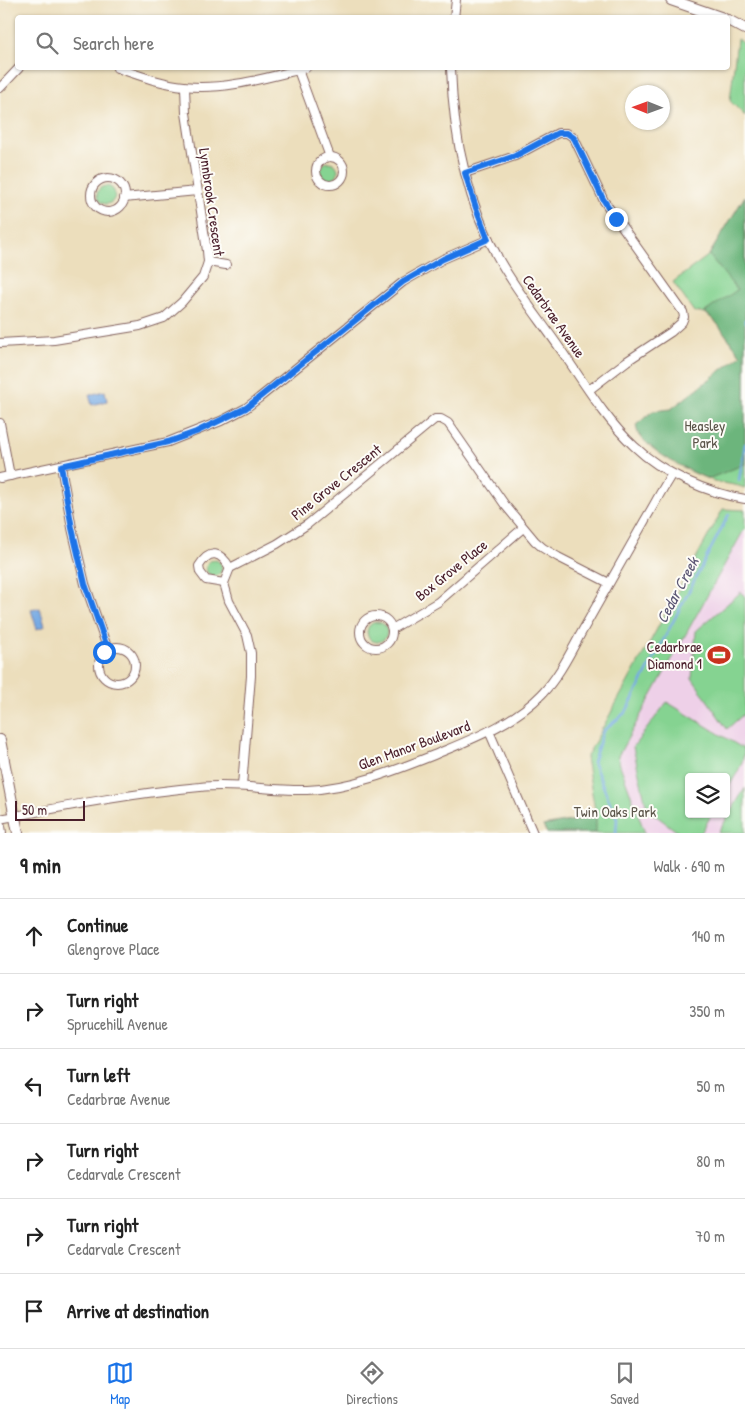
<!DOCTYPE html>
<html lang="en">
<head>
<meta charset="utf-8">
<style>
  :root { --surface:#fff; --page:#f6f6f6; --text:#222; --muted:#767676; --line:#e0e0e0; --accent:#1a73e8 }
  body { margin:0; font-family:"Patrick Hand",sans-serif; background:var(--page); color:var(--text) }
  .controls { position:absolute; right:15px; bottom:15px; display:grid; overflow:hidden; border-radius:5px; box-shadow:0 1px 4px #0004 }
  .controls button { width:45px; height:45px; display:grid; place-items:center; padding:0; border:0; border-bottom:1px solid var(--line); background:var(--surface); color:var(--text); font:25px sans-serif }
  .compass { position:absolute; left:625px; top:85px; width:45px; height:45px; border-radius:50%; background:var(--surface); box-shadow:0 1px 4px #0004; rotate:271deg }
  .scale { position:absolute; left:15px; bottom:12px; width:70px; box-sizing:border-box; padding-left:5px; border:2px solid #4a1f2b; border-top:0; font-size:14px; line-height:18px; white-space:nowrap; color:#4a1f2b; -webkit-text-stroke:4px #fdfcf7; paint-order:stroke }
  .stop { position:absolute; width:15px; height:15px; margin:-11px; border:4px solid #1a73e8; border-radius:50%; background:#fff }
  .stop.end { background:#1a73e8; border-color:#fff; box-shadow:0 1px 5px #0008 }
  .list { margin:0; padding:0; list-style:none }
  h2 { display:flex; justify-content:space-between; align-items:center; height:65px; margin:0; padding:0 20px; font-size:21px }
  h2 small { font-size:16px; font-weight:400; color:var(--muted) }
  .list li { display:grid; grid-template-columns:32px 1fr auto; gap:15px; align-items:center; box-sizing:border-box; height:75px; padding:0 20px; border-top:1px solid var(--line) }
  .list b { display:block; font-size:19px; white-space:nowrap }
  .list p { margin:0; font-size:16px; white-space:nowrap; color:var(--muted) }
  .list em { font-size:16px; font-style:normal; color:var(--muted) }
  .icon { flex:none; width:28px; height:28px; fill:none; stroke:currentColor; stroke-width:2; stroke-linecap:round; stroke-linejoin:round }
  .map { position:relative; flex:none; width:745px; height:833px; overflow:hidden }
  .search { position:absolute; background:var(--surface); box-shadow:0 1px 4px #0004; left:15px; right:15px; top:15px; height:55px; display:flex; align-items:center; gap:12px; box-sizing:border-box; padding:0 18px; border-radius:5px; color:var(--muted); font-size:19px }
  .sheet { height:515px; background:var(--surface) }
  nav { display:flex; justify-content:space-around; align-items:center; box-sizing:border-box; height:70px; border-top:1px solid var(--line); background:var(--surface); font-size:14px; color:var(--muted) }
  nav a { display:grid; justify-items:center; gap:2px }
  nav .on { color:var(--accent) }
  .map>svg:first-child { display:block }
  .built { fill:#eed0e8; fill-rule:evenodd }
  .green { fill:#85d391; stroke:#68795e }
  .forest { fill:#6cb57b; stroke:#5b6a53 }
  .water { fill:#77aae3; stroke:#606487 }
  .lines { fill:none; stroke-linecap:round; stroke-linejoin:round }
  .stream { stroke:#77aae3; stroke-width:2.5 }
  .minor-casing { stroke:#83625e; stroke-width:10 }
  .tertiary-casing { stroke:#83625e; stroke-width:12 }
  .minor { stroke:#fff; stroke-width:8 }
  .tertiary { stroke:#fff; stroke-width:10 }
  .route { stroke:#1a73e8; stroke-width:6 }
  .labels { text-anchor:middle; dominant-baseline:central; stroke-width:4; stroke-linejoin:round; paint-order:stroke }
  .street-label { font-size:15px; fill:#4a1f2b; stroke:#fdfcf7 }
  .park-label { font-size:15px; fill:#5c554a; stroke:#fdfcf7 }
  .poi-label { font-size:15px; fill:#4a1f2b; stroke:#fdfcf7; text-anchor:end }
  .water-label { font-size:16px; font-style:italic; fill:#5c5775; stroke:#fdfcf7 }
</style>
</head>
<body>
<div class="map">
<svg width="745" height="833" viewBox="0 0 745 833">
  <rect width="100%" height="100%" fill="#fdfcf7"/>
  <filter id="ink" filterUnits="userSpaceOnUse"><feTurbulence type="fractalNoise" baseFrequency=".02" numOctaves="2"/><feDisplacementMap in="SourceGraphic" scale="10" xChannelSelector="R" yChannelSelector="G"/><feConvolveMatrix kernelMatrix="1 2 1 2 8 2 1 2 1" color-interpolation-filters="sRGB"/></filter>
  <filter id="wash" filterUnits="userSpaceOnUse"><feTurbulence type="fractalNoise" baseFrequency=".0096" numOctaves="4" result="noise"/><feDisplacementMap in="SourceGraphic" scale="20" xChannelSelector="R" yChannelSelector="G"/><feGaussianBlur stdDeviation="1.12" result="paint"/><feColorMatrix in="noise" values="0 0 0 0 0 0 0 0 0 0 0 0 0 0 0 0 0 1.4 0 .05"/><feComposite in="paint" operator="in"/></filter>
  <g filter="url(#wash)">
    <rect width="100%" height="100%" fill="#ecdebc"/>
    <!-- built -->
    <path class="built" d="M745,528V833H645L620,765L618,756ZM689,777H726V814H689Z"/>
    <!-- green -->
    <g class="green">
      <polygon points="737,39 745,44 745,116 730,101"/>
      <circle cx="329" cy="171" r="9"/>
      <circle cx="106" cy="195" r="9"/>
      <path d="M745,196V488C735,484 724,484 714,481C684,471 663,455 638,435L741,355L716,322L705,313L694,312L673,282L709,255Z"/>
      <polygon points="723,509 745,510 745,528 618,756 620,765 645,833 547,833 543,826 596,816 586,758"/>
      <circle cx="214" cy="568" r="8"/>
      <polygon points="741,592 745,597 745,713 727,729 692,678 696,631"/>
      <circle cx="377" cy="632" r="10"/>
      <path d="M667,702L744,749C745,763 734,778 726,791V777H689V814H712L701,833H679L647,809L633,747Z"/>
      <polygon points="745,788 745,833 718,833"/>
    </g>
    <!-- forest -->
    <g class="forest">
      <path d="M745,196V464L708,479C684,468 657,456 640,436C637,433 637,429 636,425L653,411L671,409L741,355L716,322L705,312L737,290L709,255Z"/>
      <polygon points="596,817 596,833 547,833 543,826"/>
    </g>
    <!-- water -->
    <g class="water">
      <polygon points="105,391 107,401 92,405 89,395"/>
      <polygon points="40,608 45,626 37,629 31,610"/>
    </g>
    <g class="lines">
      <!-- stream -->
      <g class="stream">
        <polyline points="745,320 745,322"/>
        <polyline points="739,480 745,444"/>
        <polyline points="616,833 617,819 593,762 603,731 626,712 729,514"/>
      </g>
    </g>
  </g>
  <g filter="url(#ink)">
    <g class="lines">
      <defs>
        <g id="minor">
          <polyline points="454,18 456,0"/>
          <path d="M117,68C139,75 161,84 184,86C223,91 269,77 306,68"/>
          <path d="M451,68C453,135 467,204 501,263C519,294 541,321 561,350C584,383 605,419 634,446C662,473 707,493 745,499"/>
          <polyline points="298,70 330,157"/>
          <polyline points="0,88 19,68"/>
          <circle cx="330" cy="171" r="14"/>
          <polyline points="465,173 515,156 558,133 567,133 574,138 604,201 683,312 684,317 682,322 671,332 627,361 589,390"/>
          <circle cx="108" cy="195" r="17"/>
          <polyline points="124,198 197,191"/>
          <polyline points="208,262 226,265"/>
          <polyline points="0,343 54,340 140,326 164,318 182,302 203,277 208,262 207,251 186,113 185,87"/>
          <polyline points="0,423 10,476"/>
          <polyline points="61,466 72,528 85,584 108,650"/>
          <polyline points="0,478 168,442 221,421 246,408 259,398 403,282 443,259 489,239"/>
          <path d="M224,583L206,580L200,572L199,566C210,548 221,552 230,568"/>
          <circle cx="376" cy="632" r="16"/>
          <polyline points="392,629 438,602 523,528"/>
          <circle cx="117" cy="665" r="18"/>
          <polyline points="489,731 533,833"/>
          <polyline points="242,786 251,676 251,653 247,635 229,601 224,583 230,568 277,544 308,524 435,419 441,419 448,423 505,505 535,541 543,548 558,557 609,583"/>
          <path d="M0,819C67,806 132,793 200,787C236,783 271,791 307,790C351,788 394,771 434,755C472,739 513,724 542,694C560,675 571,651 584,628C604,592 625,556 645,520C654,505 662,489 672,474"/>
        </g>
        <g id="tertiary">
          <polyline points="671,0 723,18"/>
          <polyline points="728,20 745,29"/>
          <polyline points="0,740 18,833"/>
          <polyline points="0,826 1,833"/>
        </g>
      </defs>
      <!-- minor casing -->
      <use href="#minor" class="minor-casing"/>
      <!-- tertiary casing -->
      <use href="#tertiary" class="tertiary-casing"/>
      <!-- minor -->
      <use href="#minor" class="minor"/>
      <!-- tertiary -->
      <use href="#tertiary" class="tertiary"/>
    </g>
  </g>
  <g class="lines" filter="url(#ink)">
    <!-- route -->
    <polyline class="route" points="104,652 108,650 85,584 72,528 61,466 168,442 196,432 246,408 403,282 443,259 488,239 476,208 465,173 515,156 558,133 567,133 574,138 603,199 616,219"/>
  </g>
  <!-- icons -->
  <defs>
    <symbol id="stadium-bare" viewBox="-9 -9 18 18"><path d="M0-5a6.5 5 0 1 0 0 10a6.5 5 0 1 0 0-10ZM-3.5-1.8h7v3.6h-7Z" fill="#c8321e" stroke="#fdfcf7" stroke-width="2.5" paint-order="stroke"/></symbol>
  </defs>
  <g fill-rule="evenodd">
    <use href="#stadium-bare" x="703" y="639" width="32" height="32"/>
  </g>
  <g class="labels">
    <!-- street labels -->
    <g class="street-label">
      <text transform="translate(212 202) rotate(82)">Lynnbrook Crescent</text>
      <text transform="translate(554 316) rotate(55)">Cedarbrae Avenue</text>
      <text transform="translate(336 482) rotate(-39)">Pine Grove Crescent</text>
      <text transform="translate(451 570) rotate(-39)">Box Grove Place</text>
      <text transform="translate(414 745) rotate(-20)">Glen Manor Boulevard</text>
    </g>
    <!-- park labels -->
    <g class="park-label">
      <text x="705" y="425">Heasley<tspan x="705" dy="17">Park</tspan></text>
      <text x="615" y="811">Twin Oaks Park</text>
    </g>
    <!-- poi labels -->
    <g class="poi-label">
      <text x="702" y="646">Cedarbrae<tspan x="702" dy="17">Diamond 1</tspan></text>
    </g>
    <!-- water labels -->
    <g class="water-label">
      <text transform="translate(677 590) rotate(-62)">Cedar Creek</text>
    </g>
  </g>
</svg>
<div class="controls">
<button><svg class="icon" aria-label="layers" viewBox="0 0 24 24"><path d="M12 4l9 5-9 5-9-5zM3 14l9 5 9-5"/></svg></button>
</div>
<svg class="compass" viewBox="-18 -18 36 36"><path d="M0-13l5 13h-10z" fill="#e53935"/><path d="M0 13l5-13h-10z" fill="#767676"/></svg>
<div class="scale">50 m</div>
<div class="stop" style="left:104px;top:652px"></div>
<div class="stop end" style="left:616px;top:219px"></div>
<div class="search"><svg class="icon" aria-label="search" viewBox="0 0 24 24"><circle cx="10" cy="10" r="6"/><path d="M15 15l6 6"/></svg>Search here</div>
</div>
<section class="sheet">
<h2>9 min<small>Walk · 690 m</small></h2>
<ul class="list">
<li><svg class="icon" aria-label="ahead" viewBox="0 0 24 24"><path d="M12 20V5M6 11l6-6 6 6"/></svg><div><b>Continue</b><p>Glengrove Place</p></div><em>140 m</em></li>
<li><svg class="icon" aria-label="right" viewBox="0 0 24 24"><path d="M7 20v-9h11M14 6l5 5-5 5"/></svg><div><b>Turn right</b><p>Sprucehill Avenue</p></div><em>350 m</em></li>
<li><svg class="icon" aria-label="left" viewBox="0 0 24 24"><path d="M17 20v-9H6M10 6l-5 5 5 5"/></svg><div><b>Turn left</b><p>Cedarbrae Avenue</p></div><em>50 m</em></li>
<li><svg class="icon" aria-label="right" viewBox="0 0 24 24"><path d="M7 20v-9h11M14 6l5 5-5 5"/></svg><div><b>Turn right</b><p>Cedarvale Crescent</p></div><em>80 m</em></li>
<li><svg class="icon" aria-label="right" viewBox="0 0 24 24"><path d="M7 20v-9h11M14 6l5 5-5 5"/></svg><div><b>Turn right</b><p>Cedarvale Crescent</p></div><em>70 m</em></li>
<li><svg class="icon" aria-label="arrive" viewBox="0 0 24 24"><path d="M6 21V4h12l-3 4 3 4H6"/></svg><div><b>Arrive at destination</b></div></li>
</ul>
</section>
<nav>
<a class="on"><svg class="icon" aria-label="map" viewBox="0 0 24 24"><path d="M3 6l6-2 6 2 6-2v14l-6 2-6-2-6 2zM9 4v14M15 6v14"/></svg>Map</a>
<a><svg class="icon" aria-label="directions" viewBox="0 0 24 24"><path d="M12 3l9 9-9 9-9-9zM9 14v-3h6M13 9l2 2-2 2"/></svg>Directions</a>
<a><svg class="icon" aria-label="saved" viewBox="0 0 24 24"><path d="M7 4h10v16l-5-4-5 4z"/></svg>Saved</a>
</nav>
</body>
</html>
